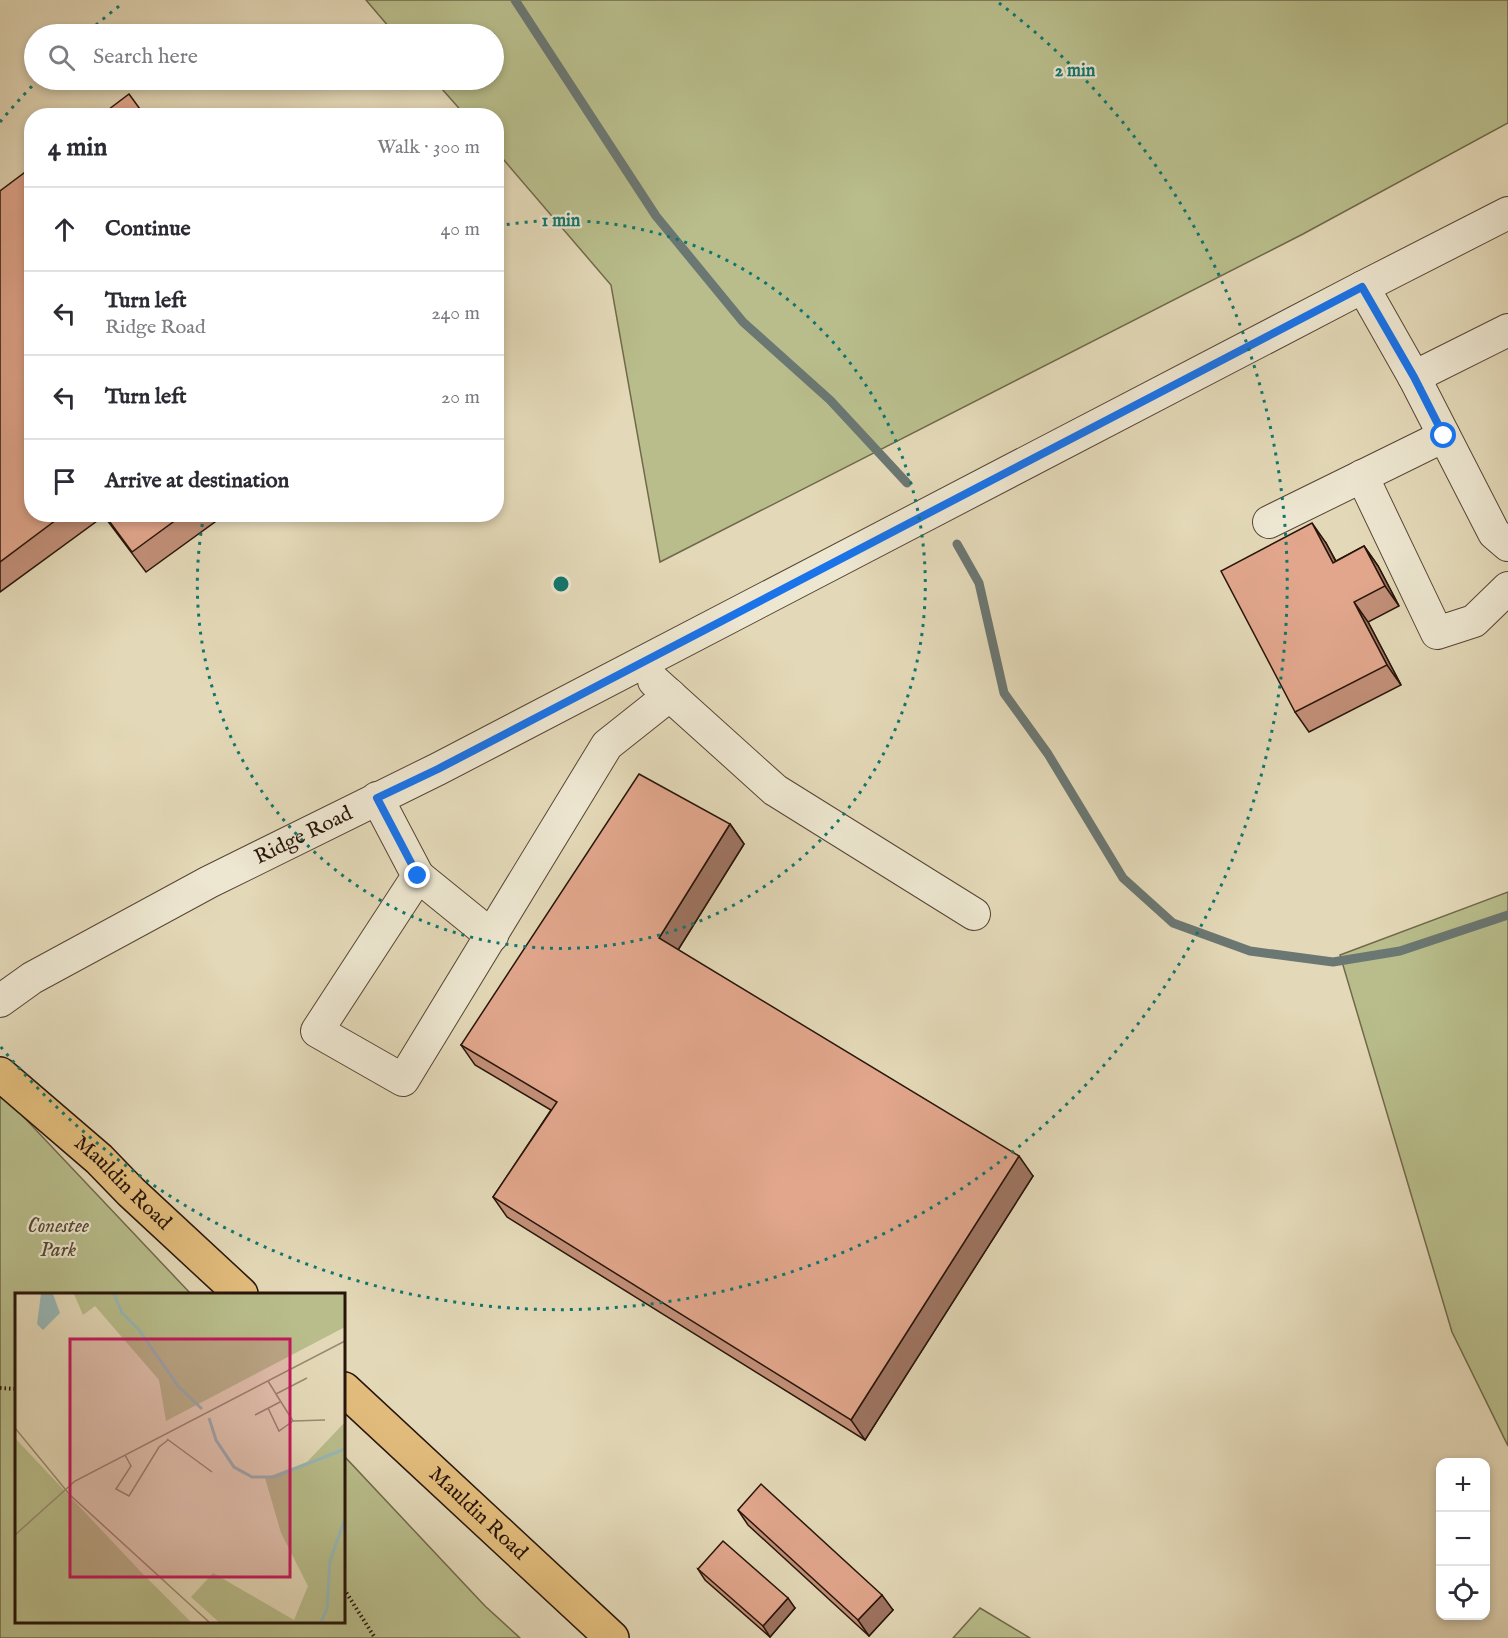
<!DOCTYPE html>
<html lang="en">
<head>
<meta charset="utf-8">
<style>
  :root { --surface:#fff; --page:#f2f2f3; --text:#2b2b33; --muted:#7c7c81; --line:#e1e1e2 }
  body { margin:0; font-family:"IM FELL English",serif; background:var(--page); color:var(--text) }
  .controls { position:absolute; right:18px; bottom:18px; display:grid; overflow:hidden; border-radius:12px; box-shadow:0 3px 9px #0003 }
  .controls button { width:54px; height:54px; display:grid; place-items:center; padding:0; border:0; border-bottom:2px solid var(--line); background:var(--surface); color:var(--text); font:30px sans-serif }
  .stop { position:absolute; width:18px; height:18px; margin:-14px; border:4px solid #1a73e8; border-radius:50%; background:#fff }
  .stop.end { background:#1a73e8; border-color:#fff; box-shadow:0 2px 6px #0008 }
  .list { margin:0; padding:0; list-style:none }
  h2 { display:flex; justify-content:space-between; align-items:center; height:78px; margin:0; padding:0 24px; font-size:26px }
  h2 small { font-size:20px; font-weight:400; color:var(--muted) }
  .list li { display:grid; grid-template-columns:39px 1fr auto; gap:18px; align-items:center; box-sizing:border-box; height:84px; padding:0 24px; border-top:2px solid var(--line) }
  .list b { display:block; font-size:22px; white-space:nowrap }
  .list p { margin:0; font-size:20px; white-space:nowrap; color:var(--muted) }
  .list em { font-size:20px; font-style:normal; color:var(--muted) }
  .icon { flex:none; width:33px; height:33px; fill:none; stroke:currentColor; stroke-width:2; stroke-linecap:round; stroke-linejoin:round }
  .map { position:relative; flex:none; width:1508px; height:1638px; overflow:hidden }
  .search { position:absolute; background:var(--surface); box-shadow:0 3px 9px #0003; left:24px; top:24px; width:480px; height:66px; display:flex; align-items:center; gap:15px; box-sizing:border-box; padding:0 21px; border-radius:33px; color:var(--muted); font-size:22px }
  .panel { position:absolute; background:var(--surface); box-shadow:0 3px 9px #0003; left:24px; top:108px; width:480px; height:414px; border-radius:24px }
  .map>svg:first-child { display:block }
  .green { fill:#b8bd8b; stroke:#70694a; stroke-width:1.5 }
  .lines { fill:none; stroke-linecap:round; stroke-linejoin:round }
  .stream { stroke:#6b7772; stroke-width:9 }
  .minor-casing { stroke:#574635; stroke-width:34 }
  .major-casing { stroke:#28150a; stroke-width:36 }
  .path { stroke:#28150a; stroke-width:4; stroke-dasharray:1.5 3; stroke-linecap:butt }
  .minor { stroke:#ede6d0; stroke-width:32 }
  .major { stroke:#e2bc7c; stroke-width:33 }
  .wall { fill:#c28f78; stroke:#28150a; stroke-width:1.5 }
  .shaded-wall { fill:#9e7462; stroke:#28150a; stroke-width:1.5 }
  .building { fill:#e1a68c; stroke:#28150a; stroke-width:1.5 }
  .route { stroke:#1a73e8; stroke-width:8 }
  .ring { fill:none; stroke:#0f766e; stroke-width:3; stroke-dasharray:3 6 }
  .labels { text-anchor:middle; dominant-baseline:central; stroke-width:4.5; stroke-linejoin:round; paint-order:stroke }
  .street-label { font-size:21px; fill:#28150a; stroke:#ede6d0 }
  .park-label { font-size:21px; font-style:italic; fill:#534731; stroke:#ede6d0 }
  .inset-river { fill:none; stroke:#97b8b7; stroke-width:3 }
  .inset-road { fill:none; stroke:#988a72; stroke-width:1.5 }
  .view { fill:#c2185b; fill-opacity:0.15; stroke:#c2185b; stroke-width:3 }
  .inset-edge { fill:none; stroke:#28150a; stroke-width:3 }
  .centre { fill:#0f766e; stroke:#ede6d0; stroke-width:3 }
  .ring-label { font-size:18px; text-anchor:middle; font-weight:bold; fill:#0f766e; stroke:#ede6d0; stroke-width:4.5; stroke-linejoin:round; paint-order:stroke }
</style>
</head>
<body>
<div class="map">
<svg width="1508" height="1638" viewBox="0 0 1508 1638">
  <rect width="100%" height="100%" fill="#e3d8b7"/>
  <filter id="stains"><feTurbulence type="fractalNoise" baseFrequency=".00333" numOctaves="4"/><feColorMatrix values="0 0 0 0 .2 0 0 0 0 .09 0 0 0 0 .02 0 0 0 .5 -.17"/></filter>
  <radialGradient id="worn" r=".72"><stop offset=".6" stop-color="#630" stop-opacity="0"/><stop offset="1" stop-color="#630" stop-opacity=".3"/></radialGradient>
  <!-- green -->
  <g class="green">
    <polygon points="366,0 1508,0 1508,123 1303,234 660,562 611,285 497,152 496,116 465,115 434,80 494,80 494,34 395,34"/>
    <polygon points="1508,892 1508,1446 1452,1332 1340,955"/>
    <polygon points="0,1092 191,1294 16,1294 16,1622 344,1622 344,1456 485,1606 520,1638 0,1638"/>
    <polygon points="980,1608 1030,1638 953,1638"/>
  </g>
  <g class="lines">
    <!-- stream -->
    <g class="stream">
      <polyline points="515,0 656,216 743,322 830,400 907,483"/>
      <polyline points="957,544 979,583 1004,693 1048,754 1123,878 1173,923 1250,951 1333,962 1400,951 1508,915"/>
    </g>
    <defs>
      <g id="minor">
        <polyline points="1363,287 1414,377 1508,330"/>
        <polyline points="1414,377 1494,533 1508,545"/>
        <polyline points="1362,476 1437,633 1474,621 1508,588"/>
        <polyline points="1269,522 1444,436"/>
        <polyline points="654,681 775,790 974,914"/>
        <polyline points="377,798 418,876 317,1031 403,1080 607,745 670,695"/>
        <polyline points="418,876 492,936"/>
        <path id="s1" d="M0,1001L32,978L209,882L438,769L1363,287L1508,213"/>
      </g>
      <g id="major">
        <path id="s2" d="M0,1074L99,1159L131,1192L241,1294"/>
        <path id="s3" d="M344,1389L612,1638"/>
      </g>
    </defs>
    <!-- minor casing -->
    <use href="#minor" class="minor-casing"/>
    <!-- major casing -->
    <use href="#major" class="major-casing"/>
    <!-- path -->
    <g class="path">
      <polyline points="0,1388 16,1389"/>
      <polyline points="344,1589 375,1638"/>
    </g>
    <!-- minor -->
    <use href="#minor" class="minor"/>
    <!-- major -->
    <use href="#major" class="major"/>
  </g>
  <!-- wall -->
  <g class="wall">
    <polygon points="0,191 32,514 216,514 219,519 146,572 104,516 0,592"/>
    <polygon points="1326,543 1336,561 1364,546 1378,566 1399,606 1368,622 1401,685 1309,732 1295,712"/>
    <polygon points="730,824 744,844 678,950 1033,1176 865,1440 507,1217 493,1197 551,1110 475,1065 461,1045"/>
    <polygon points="738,1510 893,1610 869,1636 748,1525"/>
    <polygon points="698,1569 795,1608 770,1637 705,1580"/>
  </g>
  <!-- shaded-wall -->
  <g class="shaded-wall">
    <polygon points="1312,523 1326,543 1347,583 1333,563"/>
    <polygon points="1364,546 1378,566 1399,606 1385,586"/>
    <polygon points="1354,602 1368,622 1401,685 1387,665"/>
    <polygon points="730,824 744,844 673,958 659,938"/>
    <polygon points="1019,1156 1033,1176 865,1440 851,1420"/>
    <polygon points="882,1595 893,1610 869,1636 858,1620"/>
    <polygon points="788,1598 795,1608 770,1637 763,1626"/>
  </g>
  <!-- building -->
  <g class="building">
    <polygon points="129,94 145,116 100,116"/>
    <polygon points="32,167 32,514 64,514 0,562 0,191"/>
    <polygon points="104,514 184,514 132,552"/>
    <polygon points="1312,523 1333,563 1364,546 1385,586 1354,602 1387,665 1295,712 1221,571"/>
    <polygon points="639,774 730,824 659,938 1019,1156 851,1420 493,1197 557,1102 461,1045"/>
    <polygon points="761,1484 882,1595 858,1620 738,1510"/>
    <polygon points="723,1541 788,1598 763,1626 698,1569"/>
  </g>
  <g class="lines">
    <!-- route -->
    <polyline class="route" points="418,876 377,798 438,769 1362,287 1414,377 1444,436"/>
  </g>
  <!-- distance rings -->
  <g class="ring">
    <path d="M498 226A364 364 0 1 1 204 515"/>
    <path d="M0 122A727 727 0 0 1 34 84M89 31A727 727 0 0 1 123 3M999 3A727 727 0 1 1 0 1046"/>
  </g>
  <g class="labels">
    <!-- street labels -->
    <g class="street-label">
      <text stroke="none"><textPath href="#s1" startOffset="346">Ridge Road</textPath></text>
      <text stroke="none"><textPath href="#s2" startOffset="164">Mauldin Road</textPath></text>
      <text stroke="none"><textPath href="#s3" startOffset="183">Mauldin Road</textPath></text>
    </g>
    <!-- park labels -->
    <g class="park-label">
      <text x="58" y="1226">Conestee<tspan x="58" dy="24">Park</tspan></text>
    </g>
  </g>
  <!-- overview -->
  <g transform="translate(15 1293)">
    <rect width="330" height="330" fill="#e3d8b7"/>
    <path d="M59,1H330V34L151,128L144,87L80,13L68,22ZM330,129V329H204L176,304L198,280L279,327L293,293L266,240L250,185L292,169ZM0,145L126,279L176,329H0Z" fill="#b8bd8b"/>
    <path d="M26,1H38L45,20L28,37L22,31Z" fill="#97b8b7"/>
    <path class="inset-river" d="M99,1L107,20L124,37L163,93L187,116M194,125L201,147L219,174L237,184H259L330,156M306,329L312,316L315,268L330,226"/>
    <path class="inset-road" d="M253,88L261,101L292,85M261,101L278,128L310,127M253,115L264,138L278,128M240,122L265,109M0,135L55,202L194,329M152,146L197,179M110,162L116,173L101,196L114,203L144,154L153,147M0,242L60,188L330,48"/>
    <path class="view" d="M55,46H275V284H55Z"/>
    <rect width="330" height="330" class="inset-edge"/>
  </g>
  <circle cx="561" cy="584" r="9" class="centre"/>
  <g class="ring-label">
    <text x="1075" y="76">2 min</text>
    <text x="561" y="226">1 min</text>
  </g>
  <rect width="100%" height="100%" filter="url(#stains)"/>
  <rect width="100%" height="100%" fill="url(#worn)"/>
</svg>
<div class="controls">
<button>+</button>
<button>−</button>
<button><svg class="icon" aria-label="locate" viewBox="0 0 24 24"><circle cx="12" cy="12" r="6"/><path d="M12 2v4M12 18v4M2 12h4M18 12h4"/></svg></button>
</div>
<div class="stop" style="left:1444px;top:436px"></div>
<div class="stop end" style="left:418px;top:876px"></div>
<div class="search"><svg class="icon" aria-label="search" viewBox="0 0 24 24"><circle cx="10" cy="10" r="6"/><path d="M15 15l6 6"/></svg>Search here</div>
<section class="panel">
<h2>4 min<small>Walk · 300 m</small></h2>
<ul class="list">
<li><svg class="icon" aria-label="ahead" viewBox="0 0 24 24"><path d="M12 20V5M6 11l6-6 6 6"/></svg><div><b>Continue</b></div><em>40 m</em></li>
<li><svg class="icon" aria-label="left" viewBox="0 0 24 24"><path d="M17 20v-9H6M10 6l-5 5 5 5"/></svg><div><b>Turn left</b><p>Ridge Road</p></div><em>240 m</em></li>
<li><svg class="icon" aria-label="left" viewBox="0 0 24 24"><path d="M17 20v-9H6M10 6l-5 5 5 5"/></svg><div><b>Turn left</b></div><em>20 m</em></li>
<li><svg class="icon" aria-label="arrive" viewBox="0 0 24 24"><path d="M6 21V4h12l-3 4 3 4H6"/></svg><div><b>Arrive at destination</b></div></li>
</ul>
</section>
</div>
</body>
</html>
